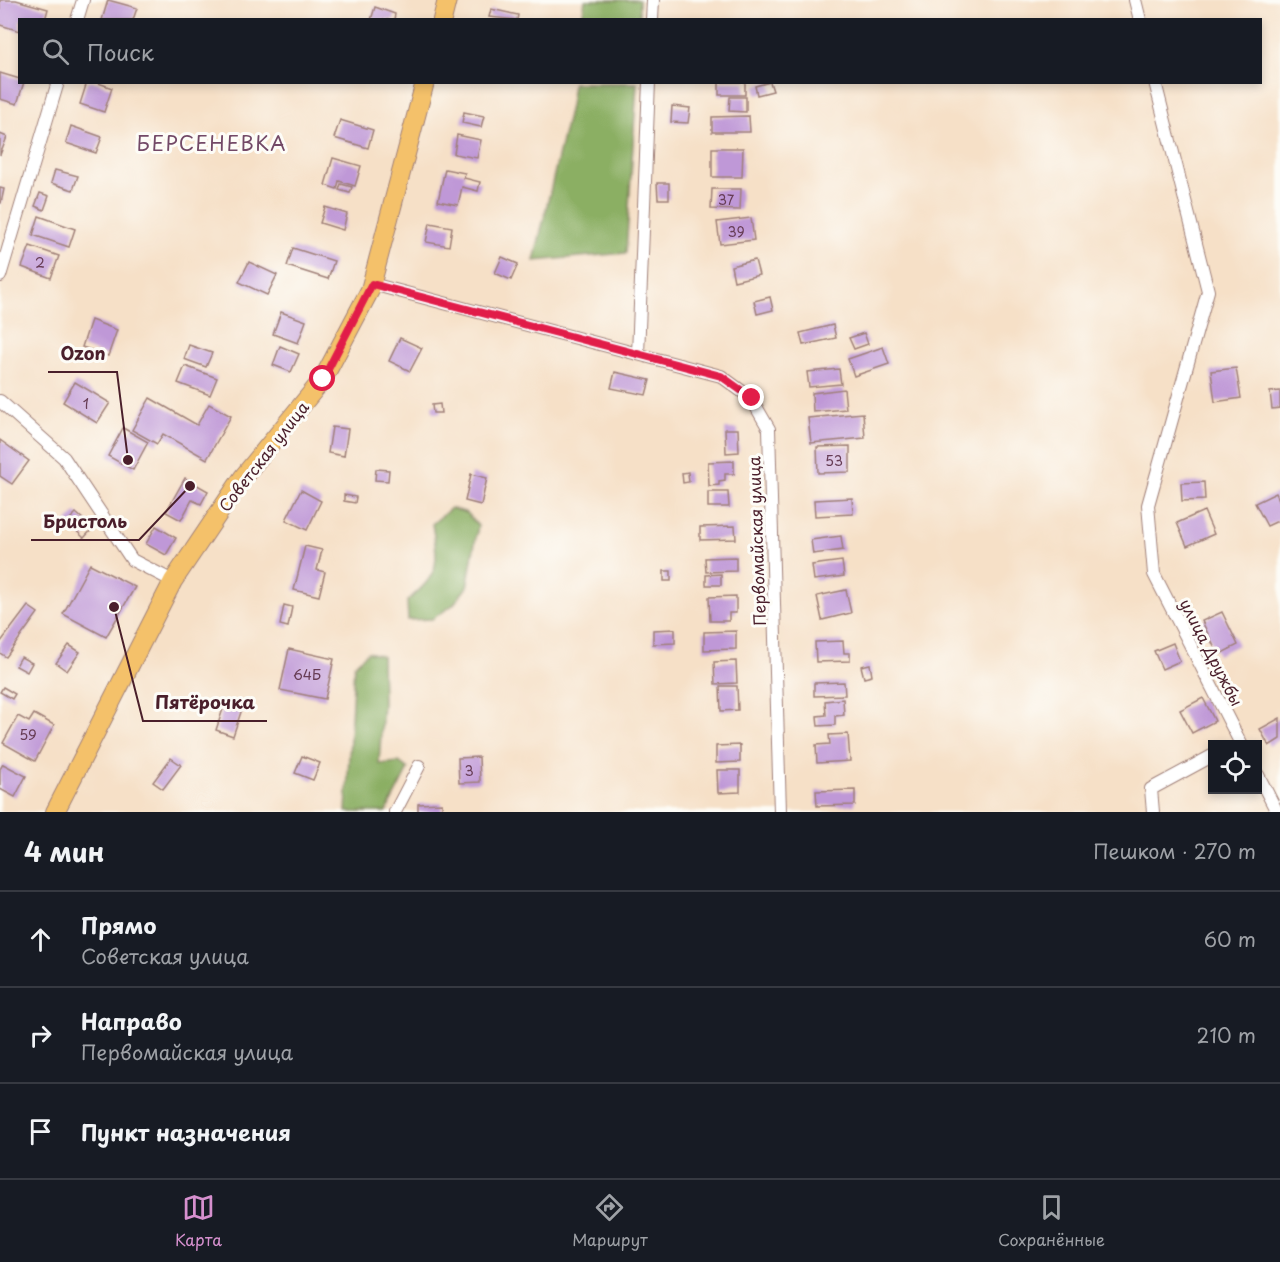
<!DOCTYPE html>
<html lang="ru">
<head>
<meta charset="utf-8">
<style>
  :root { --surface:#171b24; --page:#20242c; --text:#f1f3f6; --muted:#9ea1a6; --line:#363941; --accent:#d690ce }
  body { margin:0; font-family:"Playpen Sans",sans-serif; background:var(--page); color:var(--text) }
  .controls { position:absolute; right:18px; bottom:18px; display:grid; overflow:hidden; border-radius:0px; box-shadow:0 3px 9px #0003 }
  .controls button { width:54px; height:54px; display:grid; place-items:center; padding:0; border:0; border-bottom:2px solid var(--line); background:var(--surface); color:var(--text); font:30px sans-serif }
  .stop { position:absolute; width:18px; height:18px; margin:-14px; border:4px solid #e11d48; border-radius:50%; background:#fff }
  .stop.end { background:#e11d48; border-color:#fff; box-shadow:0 2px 6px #0008 }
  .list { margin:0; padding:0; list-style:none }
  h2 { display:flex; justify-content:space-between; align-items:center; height:78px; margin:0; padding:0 24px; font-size:26px }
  h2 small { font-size:20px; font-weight:400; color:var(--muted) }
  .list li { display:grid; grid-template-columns:39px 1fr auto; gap:18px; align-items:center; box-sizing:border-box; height:96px; padding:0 24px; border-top:2px solid var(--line) }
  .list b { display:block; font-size:22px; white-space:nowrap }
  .list p { margin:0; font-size:20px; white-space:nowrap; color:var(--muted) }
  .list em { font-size:20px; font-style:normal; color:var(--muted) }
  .icon { flex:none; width:33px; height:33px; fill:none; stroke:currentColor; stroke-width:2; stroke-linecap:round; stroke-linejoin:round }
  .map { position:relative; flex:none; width:1280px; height:812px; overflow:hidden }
  .search { position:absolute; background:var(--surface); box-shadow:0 3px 9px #0003; left:18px; right:18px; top:18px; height:66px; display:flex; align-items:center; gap:15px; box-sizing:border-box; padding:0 21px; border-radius:0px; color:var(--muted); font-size:22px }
  .sheet { height:366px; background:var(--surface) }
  nav { display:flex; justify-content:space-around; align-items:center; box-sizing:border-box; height:84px; border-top:2px solid var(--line); background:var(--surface); font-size:16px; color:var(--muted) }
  nav a { display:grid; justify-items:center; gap:3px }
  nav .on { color:var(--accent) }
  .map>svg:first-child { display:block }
  .forest { fill:#8baf64; stroke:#6a6748; stroke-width:1.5 }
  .building { fill:#bf98d7 }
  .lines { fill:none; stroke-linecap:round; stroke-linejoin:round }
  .street-casing { stroke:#a08079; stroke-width:14 }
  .primary-casing { stroke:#a08079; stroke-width:20 }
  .street { stroke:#fff; stroke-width:12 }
  .primary { stroke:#f4c16a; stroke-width:18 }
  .route { stroke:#e11d48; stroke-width:8 }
  .labels { text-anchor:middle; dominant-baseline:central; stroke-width:6; stroke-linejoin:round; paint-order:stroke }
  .number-label { font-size:14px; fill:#673d56 }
  .street-label { font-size:16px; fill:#4a1f2b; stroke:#fdfcf7 }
  .quarter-label { font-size:20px; letter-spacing:1.5px; fill:#734967; stroke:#fdfcf7 }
  .leader { fill:none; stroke:#4a1f2b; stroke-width:2 }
  .callout-dot { fill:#4a1f2b; stroke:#fdfcf7; stroke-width:2 }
  .callout-label { font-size:18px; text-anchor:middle; font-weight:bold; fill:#4a1f2b; stroke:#fdfcf7; stroke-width:6; stroke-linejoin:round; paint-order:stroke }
</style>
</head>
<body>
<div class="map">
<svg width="1280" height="812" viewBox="0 0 1280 812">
  <rect width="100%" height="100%" fill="#fdfcf7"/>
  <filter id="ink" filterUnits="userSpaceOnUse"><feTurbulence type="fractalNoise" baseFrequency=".0167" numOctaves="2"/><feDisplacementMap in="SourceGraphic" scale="12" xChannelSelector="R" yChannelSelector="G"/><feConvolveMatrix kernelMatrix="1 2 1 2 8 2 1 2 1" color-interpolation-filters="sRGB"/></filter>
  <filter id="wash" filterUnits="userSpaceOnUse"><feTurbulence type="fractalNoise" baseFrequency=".008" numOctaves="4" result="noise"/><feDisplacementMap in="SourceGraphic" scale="24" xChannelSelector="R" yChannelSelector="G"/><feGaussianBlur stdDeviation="1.35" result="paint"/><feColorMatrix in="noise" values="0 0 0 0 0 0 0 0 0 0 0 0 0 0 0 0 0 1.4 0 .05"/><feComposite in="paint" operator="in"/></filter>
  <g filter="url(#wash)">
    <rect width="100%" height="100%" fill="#f6e0c7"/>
    <!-- forest -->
    <g class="forest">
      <polygon points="585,0 639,0 639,19 582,19"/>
      <polygon points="573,83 637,83 626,253 534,261 570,106"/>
      <path d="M451,508L467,513L478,526L467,587L453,605L432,619L408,620L407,601C440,573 439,565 432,524Z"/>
      <polygon points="368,652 382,656 383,703 379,764 399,762 408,769 386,812 346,812 354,665"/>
    </g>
    <g id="blocks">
      <!-- building -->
      <g class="building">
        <polygon points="0,0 16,0 48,9 45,20 20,20 20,31 0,25"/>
        <polygon points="108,0 137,8 133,20 102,20"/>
        <polygon points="375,7 395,14 394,20 371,20"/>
        <polygon points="491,9 518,15 517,20 489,17"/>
        <polygon points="0,73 20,79 20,82 24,82 17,104 0,99"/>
        <polygon points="87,82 96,82 112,88 104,112 80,104"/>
        <rect x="719" y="82" width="26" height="13"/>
        <polygon points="770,82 773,91 757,95 755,86"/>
        <polygon points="730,97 746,97 746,112 729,111"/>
        <polygon points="672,106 690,108 688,123 671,122"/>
        <polygon points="464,112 484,116 481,127 462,123"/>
        <polygon points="749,116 750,132 712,132 712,117"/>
        <polygon points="340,120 373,130 368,148 334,138"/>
        <polygon points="71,126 102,137 96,153 66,143"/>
        <polygon points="0,134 7,137 0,155"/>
        <polygon points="457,135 481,140 477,158 454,154"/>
        <polygon points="712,148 743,148 742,177 712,177"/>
        <polygon points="333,158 361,166 355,186 339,181 337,189 325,185"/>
        <polygon points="445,169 465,173 464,178 480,182 478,191 462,187 458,205 438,201"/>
        <polygon points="55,170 78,176 73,190 51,183"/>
        <polygon points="657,183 669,183 669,199 658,199"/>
        <polygon points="341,184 352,187 350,193 339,190"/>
        <polygon points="0,188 4,189 1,203 0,203"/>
        <polygon points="712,189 741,189 740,210 711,209"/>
        <polygon points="40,193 49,196 44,210 35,206"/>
        <polygon points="325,207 347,214 343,230 320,223"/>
        <polygon points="39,216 75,229 69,247 33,235"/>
        <polygon points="751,218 754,240 720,244 717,222"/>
        <polygon points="430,223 452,227 449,246 426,242"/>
        <polygon points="30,246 59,256 51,278 22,267"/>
        <polygon points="293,248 334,261 328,279 287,266"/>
        <polygon points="502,257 518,264 511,280 495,273"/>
        <polygon points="755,260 759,275 734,281 731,266"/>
        <polygon points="249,262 277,275 267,295 239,282"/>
        <polygon points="770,297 773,310 757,314 754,301"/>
        <polygon points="281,312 306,321 298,343 273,334"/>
        <polygon points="91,320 117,330 108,356 82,347"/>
        <polygon points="833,325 836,338 803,345 800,333"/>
        <polygon points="864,333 868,344 854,349 849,338"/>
        <polygon points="400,338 422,348 410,371 389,361"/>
        <polygon points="189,345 212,353 206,367 184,359"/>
        <polygon points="280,346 299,354 291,372 273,365"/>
        <polygon points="883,347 889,364 854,376 848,359"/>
        <polygon points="185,366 217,378 210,395 178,383"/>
        <polygon points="1236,368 1241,398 1215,402 1211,371"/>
        <polygon points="839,369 841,384 809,387 807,372"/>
        <polygon points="615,372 650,380 646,395 611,388"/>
        <polygon points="75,382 110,403 97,423 63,402"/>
        <polygon points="844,389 846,409 813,412 812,393"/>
        <polygon points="1280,391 1280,408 1272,409 1270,392"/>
        <polygon points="150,398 197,425 209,404 231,416 207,459 163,434 157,444 132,430"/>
        <polygon points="440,404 441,413 433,413 432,405"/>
        <polygon points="863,413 865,438 811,443 808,418"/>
        <polygon points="332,427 348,429 344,456 328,453"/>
        <polygon points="123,428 148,442 133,470 108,456"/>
        <polygon points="725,429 738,429 739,452 726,453"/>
        <polygon points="0,440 29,461 12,484 0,476"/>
        <polygon points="850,446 850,472 818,473 817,447"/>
        <polygon points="734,461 734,474 725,474 725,480 719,481 719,485 709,486 708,462"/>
        <polygon points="376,469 389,470 388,481 375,480"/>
        <polygon points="688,472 689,482 683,483 682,473"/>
        <polygon points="471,474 487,478 481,505 465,501"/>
        <polygon points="185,478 208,491 201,504 192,500 181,520 166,512"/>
        <polygon points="1204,482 1205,500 1182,501 1181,483"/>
        <polygon points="301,490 321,501 307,530 286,520"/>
        <polygon points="708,492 728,492 729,507 708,507"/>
        <polygon points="1276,493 1280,502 1280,520 1267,526 1255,503"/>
        <polygon points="344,495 356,497 355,503 344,501"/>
        <polygon points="852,498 853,514 815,516 814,500"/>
        <polygon points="1204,511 1214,534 1187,546 1177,523"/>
        <polygon points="76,513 93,528 84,538 67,522"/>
        <polygon points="156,526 176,538 166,555 146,544"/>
        <polygon points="735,526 736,539 700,540 700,527"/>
        <polygon points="841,536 843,550 813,554 811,540"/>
        <polygon points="305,546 322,550 317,570 325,572 319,596 294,590"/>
        <polygon points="736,557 736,571 706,572 705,558"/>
        <polygon points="842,561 844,576 814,580 812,565"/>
        <polygon points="90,564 135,587 106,637 63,614"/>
        <rect x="664" y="571" width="7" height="10"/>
        <polygon points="721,574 721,585 706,585 706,575"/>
        <polygon points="846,590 851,613 822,620 817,596"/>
        <polygon points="736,596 736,613 729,613 729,621 710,621 709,597"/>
        <polygon points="284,605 292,607 288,627 280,625"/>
        <polygon points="28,606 38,613 6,657 0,653 0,643"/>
        <polygon points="1222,612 1238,645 1218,655 1202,621"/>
        <polygon points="675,629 675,643 653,644 653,630"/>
        <polygon points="736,631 736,649 704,650 704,632"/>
        <polygon points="843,641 844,653 850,653 850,661 816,662 815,642"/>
        <polygon points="1173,643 1180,661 1162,669 1154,651"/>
        <polygon points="69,645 80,652 67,671 56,663"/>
        <polygon points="289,649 334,659 325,699 280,690"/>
        <polygon points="21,657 32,663 27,672 16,666"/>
        <polygon points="736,661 737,683 715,684 714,662"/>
        <polygon points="870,664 872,676 864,678 861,666"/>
        <polygon points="844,682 845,695 814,696 814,683"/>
        <polygon points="720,686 737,686 738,710 721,711"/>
        <polygon points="3,687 15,694 12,699 0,692"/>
        <polygon points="1203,698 1215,721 1192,733 1180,710"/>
        <polygon points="843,699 844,715 835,716 835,725 818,726 817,716 826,715 825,701"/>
        <polygon points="225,703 242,709 233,736 216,730"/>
        <polygon points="34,714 54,725 35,761 3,743 18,716 29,722"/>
        <polygon points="1280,718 1280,739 1269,746 1260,729"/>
        <polygon points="848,734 850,761 817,763 816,745 830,744 829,735"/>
        <polygon points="740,745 740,762 716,763 716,746"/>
        <polygon points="302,756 320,763 313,780 295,773"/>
        <polygon points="479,757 480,782 459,783 458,758"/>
        <polygon points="171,758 181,765 163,789 153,782"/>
        <polygon points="3,764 26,776 15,797 0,789 0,769"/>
        <polygon points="717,770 740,770 740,792 718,793"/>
        <polygon points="855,790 855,805 817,806 816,791"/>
        <polygon points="442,803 442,812 418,812 418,804"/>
      </g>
    </g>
  </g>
  <g filter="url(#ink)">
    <use href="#blocks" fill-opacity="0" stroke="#a08079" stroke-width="1.5"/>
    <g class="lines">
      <defs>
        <g id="street">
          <polyline points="1135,0 1140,20"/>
          <polyline points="77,20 83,0"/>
          <polyline points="652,20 653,0"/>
          <polyline points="1155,82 1208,291 1148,505 1154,574 1241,744"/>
          <polyline points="0,276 58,82"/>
          <polyline points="372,284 721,376 751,398 769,429 780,812"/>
          <polyline points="638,354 649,82"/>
          <polyline points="0,401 64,458 132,560 173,581"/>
          <polyline points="1258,775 1277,812"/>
          <polyline points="395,812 419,766"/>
          <polyline points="1153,812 1151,789 1212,756"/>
        </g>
        <g id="primary">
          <polyline points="442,20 447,0"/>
          <polyline points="55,812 173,581 243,477 323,379 370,290 425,82"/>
        </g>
      </defs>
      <!-- street casing -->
      <use href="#street" class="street-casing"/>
      <!-- primary casing -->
      <use href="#primary" class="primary-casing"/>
      <!-- street -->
      <use href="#street" class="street"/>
      <!-- primary -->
      <use href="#primary" class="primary"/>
    </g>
  </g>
  <g class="lines" filter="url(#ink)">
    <!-- route -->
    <polyline class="route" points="323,379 372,284 721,376 752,398"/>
  </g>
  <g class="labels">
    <!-- number labels -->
    <g class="number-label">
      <text x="726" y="199">37</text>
      <text x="736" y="231">39</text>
      <text x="40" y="262">2</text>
      <text x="86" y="403">1</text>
      <text x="834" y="460">53</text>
      <text x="307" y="674">64Б</text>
      <text x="28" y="734">59</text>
      <text x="469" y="770">3</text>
    </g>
    <!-- street labels -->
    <g class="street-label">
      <text transform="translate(263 456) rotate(-52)">Советская улица</text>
      <text transform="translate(756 541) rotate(-92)">Первомайская улица</text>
      <text transform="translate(1212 652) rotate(63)">улица Дружбы</text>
    </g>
    <!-- quarter labels -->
    <g class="quarter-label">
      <text x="212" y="143">БЕРСЕНЕВКА</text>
    </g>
  </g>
  <!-- callouts -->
  <path class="leader" d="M128 460L117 372H48M190 486L139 540H31M114 607L143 721H267"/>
  <g class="callout-dot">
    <circle cx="128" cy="460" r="6"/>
    <circle cx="190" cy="486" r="6"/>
    <circle cx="114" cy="607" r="6"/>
  </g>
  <g class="callout-label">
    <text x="83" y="360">Ozon</text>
    <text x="85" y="528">Бристоль</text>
    <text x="205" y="709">Пятёрочка</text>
  </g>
</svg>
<div class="controls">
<button><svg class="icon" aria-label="locate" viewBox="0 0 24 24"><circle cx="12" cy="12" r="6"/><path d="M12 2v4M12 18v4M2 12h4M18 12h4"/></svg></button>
</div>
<div class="stop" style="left:323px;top:379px"></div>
<div class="stop end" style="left:752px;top:398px"></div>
<div class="search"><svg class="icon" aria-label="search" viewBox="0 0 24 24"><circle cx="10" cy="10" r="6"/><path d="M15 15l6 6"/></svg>Поиск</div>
</div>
<section class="sheet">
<h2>4 мин<small>Пешком · 270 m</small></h2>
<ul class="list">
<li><svg class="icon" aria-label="ahead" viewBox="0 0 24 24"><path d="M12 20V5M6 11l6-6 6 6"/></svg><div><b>Прямо</b><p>Советская улица</p></div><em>60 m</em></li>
<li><svg class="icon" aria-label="right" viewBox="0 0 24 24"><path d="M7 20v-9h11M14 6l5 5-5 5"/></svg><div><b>Направо</b><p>Первомайская улица</p></div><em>210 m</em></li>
<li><svg class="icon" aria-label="arrive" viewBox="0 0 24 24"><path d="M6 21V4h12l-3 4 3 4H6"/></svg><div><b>Пункт назначения</b></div></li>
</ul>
</section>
<nav>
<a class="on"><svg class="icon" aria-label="map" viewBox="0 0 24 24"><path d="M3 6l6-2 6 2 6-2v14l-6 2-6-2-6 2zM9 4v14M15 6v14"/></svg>Карта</a>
<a><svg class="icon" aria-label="directions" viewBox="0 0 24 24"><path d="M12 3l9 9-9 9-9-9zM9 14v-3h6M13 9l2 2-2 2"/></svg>Маршрут</a>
<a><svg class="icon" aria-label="saved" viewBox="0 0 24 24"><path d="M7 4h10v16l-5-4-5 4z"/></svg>Сохранённые</a>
</nav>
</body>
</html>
